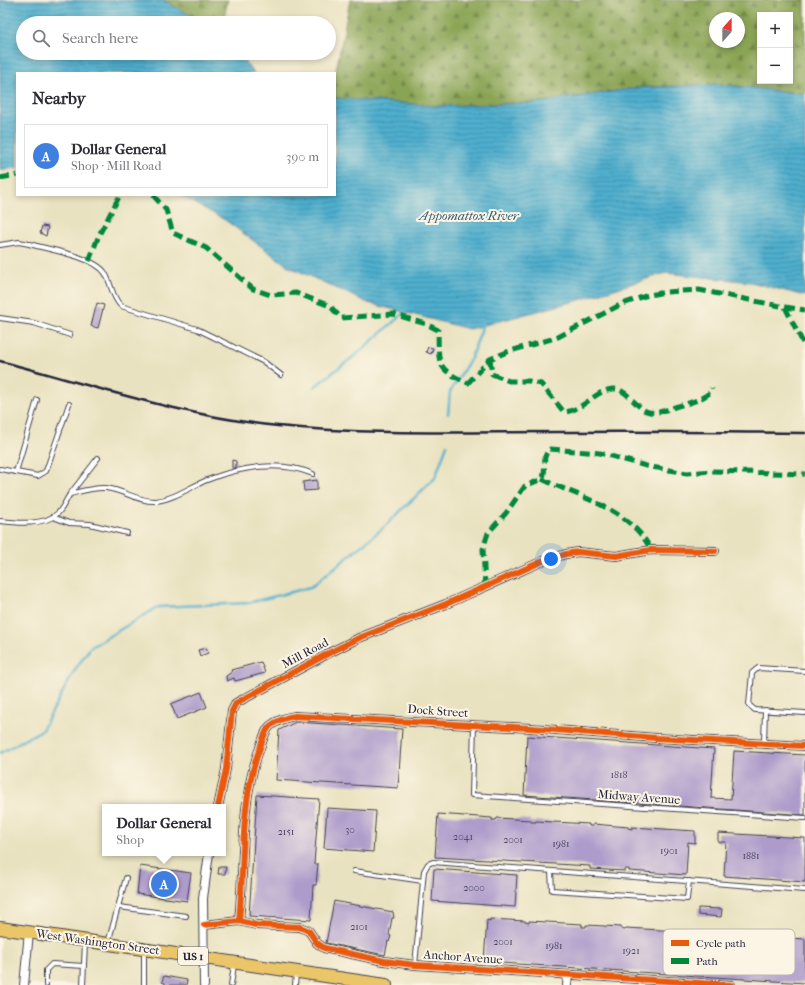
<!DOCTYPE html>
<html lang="en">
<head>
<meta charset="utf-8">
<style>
  :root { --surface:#fff; --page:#f2f2f3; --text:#2b2b33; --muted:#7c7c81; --line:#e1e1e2; --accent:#0b8043 }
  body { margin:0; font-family:"IM FELL French Canon",serif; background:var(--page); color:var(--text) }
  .controls { position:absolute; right:12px; top:12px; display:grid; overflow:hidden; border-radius:0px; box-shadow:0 2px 6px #0003 }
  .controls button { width:36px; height:36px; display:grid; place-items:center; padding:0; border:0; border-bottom:1px solid var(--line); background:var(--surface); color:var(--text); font:20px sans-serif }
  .compass { position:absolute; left:709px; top:12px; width:36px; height:36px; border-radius:50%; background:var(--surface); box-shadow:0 2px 6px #0003; rotate:21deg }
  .you { position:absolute; left:551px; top:559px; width:14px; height:14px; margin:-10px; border:3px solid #fff; border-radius:50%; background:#1a73e8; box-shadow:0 0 0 6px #1a73e833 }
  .badge { display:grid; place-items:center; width:26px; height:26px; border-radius:50%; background:var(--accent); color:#fff; font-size:13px; font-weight:700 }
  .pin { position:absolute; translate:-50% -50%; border:2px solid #fff; box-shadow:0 1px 4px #0006 }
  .popup { position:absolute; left:102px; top:804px; width:124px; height:52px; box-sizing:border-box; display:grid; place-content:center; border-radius:0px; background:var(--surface); filter:drop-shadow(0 1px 3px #0005); font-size:13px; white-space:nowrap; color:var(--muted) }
  .popup b { font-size:15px; color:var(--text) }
  .popup::after { content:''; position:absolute; left:50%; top:100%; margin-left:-8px; border:8px solid transparent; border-top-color:var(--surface) }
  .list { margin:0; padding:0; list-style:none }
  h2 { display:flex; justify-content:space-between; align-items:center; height:52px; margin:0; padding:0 16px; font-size:17px }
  h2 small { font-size:13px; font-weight:400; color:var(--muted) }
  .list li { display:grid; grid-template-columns:26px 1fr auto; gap:12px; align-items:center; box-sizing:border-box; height:64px; margin:0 8px 8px; padding:0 8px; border:1px solid var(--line); border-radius:0px }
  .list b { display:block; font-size:15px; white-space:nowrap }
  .list p { margin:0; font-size:13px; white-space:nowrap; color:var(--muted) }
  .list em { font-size:13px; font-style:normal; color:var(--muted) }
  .icon { flex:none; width:22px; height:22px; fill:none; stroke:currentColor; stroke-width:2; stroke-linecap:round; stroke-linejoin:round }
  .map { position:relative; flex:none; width:805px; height:985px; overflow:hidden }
  .search { position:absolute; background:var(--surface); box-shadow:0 2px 6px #0003; left:16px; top:16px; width:320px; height:44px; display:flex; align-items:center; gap:10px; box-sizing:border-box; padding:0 14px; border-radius:22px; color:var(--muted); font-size:15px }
  .panel { position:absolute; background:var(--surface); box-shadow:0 2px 6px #0003; left:16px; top:72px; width:320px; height:124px; border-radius:0px }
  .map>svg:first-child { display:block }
  .forest { fill:url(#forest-firs); stroke:#566348; fill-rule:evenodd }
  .water { fill:url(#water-rules); stroke:#386884 }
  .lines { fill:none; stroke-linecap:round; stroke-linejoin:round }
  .stream { stroke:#4fafce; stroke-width:2.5 }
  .building { fill:#ad9bcb }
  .service-casing { stroke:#403f4f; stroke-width:6 }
  .minor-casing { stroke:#403f4f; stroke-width:10 }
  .primary-casing { stroke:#403f4f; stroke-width:14 }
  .service { stroke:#fff; stroke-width:4 }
  .minor { stroke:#fff; stroke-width:8 }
  .primary { stroke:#ebc669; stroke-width:12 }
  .rail { stroke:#22223b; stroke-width:2.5 }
  .quiet { stroke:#00873e; stroke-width:5; stroke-dasharray:10 5; stroke-linecap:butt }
  .cycleway-casing { stroke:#fcf5e5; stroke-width:8 }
  .cycleway { stroke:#e8590c; stroke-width:6 }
  .labels { text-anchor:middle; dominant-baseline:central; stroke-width:4; stroke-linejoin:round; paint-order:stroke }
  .number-label { font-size:10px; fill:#45405f }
  .shield { fill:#fcf5e5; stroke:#63616e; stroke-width:1 }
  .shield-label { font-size:11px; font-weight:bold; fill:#22223b }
  .street-label { font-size:12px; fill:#22223b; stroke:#fcf5e5 }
  .water-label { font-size:13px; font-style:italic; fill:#345a76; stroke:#fcf5e5 }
  .key { fill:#fcf5e5; stroke:#bbb6b2; stroke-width:1 }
  .key-label { font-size:11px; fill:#22223b }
</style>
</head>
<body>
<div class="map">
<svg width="805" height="985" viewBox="0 0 805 985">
  <defs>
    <pattern id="forest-firs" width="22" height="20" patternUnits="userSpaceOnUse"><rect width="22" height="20" fill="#8aa455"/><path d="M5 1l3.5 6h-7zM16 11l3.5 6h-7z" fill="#708548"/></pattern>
    <pattern id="water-rules" width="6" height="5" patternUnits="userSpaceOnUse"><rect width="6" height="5" fill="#4fafce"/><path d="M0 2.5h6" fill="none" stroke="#418ea8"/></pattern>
  </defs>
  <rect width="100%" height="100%" fill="#fcf5e5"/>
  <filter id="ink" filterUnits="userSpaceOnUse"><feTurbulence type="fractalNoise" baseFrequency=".025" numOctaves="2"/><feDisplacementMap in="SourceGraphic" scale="8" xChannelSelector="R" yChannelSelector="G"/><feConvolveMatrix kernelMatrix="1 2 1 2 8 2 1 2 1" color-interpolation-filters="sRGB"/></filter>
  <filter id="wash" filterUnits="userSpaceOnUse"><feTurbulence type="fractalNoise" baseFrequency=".012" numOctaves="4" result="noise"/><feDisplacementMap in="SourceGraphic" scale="16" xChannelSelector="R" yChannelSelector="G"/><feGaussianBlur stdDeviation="0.9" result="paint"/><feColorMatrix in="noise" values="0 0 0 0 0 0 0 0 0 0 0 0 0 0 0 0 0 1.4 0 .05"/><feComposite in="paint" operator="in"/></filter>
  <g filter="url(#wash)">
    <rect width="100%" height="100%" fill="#e9e2c0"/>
    <!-- forest -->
    <g class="forest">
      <polygon points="163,0 228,0 223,23 204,23"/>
      <path d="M350,0H805V94L719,84L636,88L534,103L437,106L335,98V75ZM760,15H790V81H760ZM715,18H739V42H715Z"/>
    </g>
    <!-- water -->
    <g class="water">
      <polygon points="0,0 163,0 204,23 23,23 23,53 238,53 254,73 17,73 17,168 0,170"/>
      <polygon points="719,84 805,94 805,296 751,282 666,273 576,301 469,329 368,303 288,266 225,220 180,195 335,195 335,98 437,106 534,103 636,88"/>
    </g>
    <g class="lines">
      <!-- stream -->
      <g class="stream">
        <polyline points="314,387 357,354 406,311"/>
        <polyline points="448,414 450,392 471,358 481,331 482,323"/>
        <polyline points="0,753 42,730 76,668 91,647 158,607 248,603 311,587 382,529 435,478 447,445"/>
      </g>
    </g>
    <g id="blocks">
      <!-- building -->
      <g class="building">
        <polygon points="42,226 48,227 46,236 40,233"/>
        <polygon points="97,303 104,305 98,328 91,326"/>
        <polygon points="428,347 433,348 431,354 426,352"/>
        <polygon points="232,460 236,461 236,468 232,468"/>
        <polygon points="317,480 317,490 304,491 303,482"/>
        <polygon points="206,648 208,653 200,656 198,650"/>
        <polygon points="261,662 265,673 235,681 234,678 227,681 226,676 232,672 231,670"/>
        <polygon points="201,692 207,707 177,719 171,704"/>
        <polygon points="296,722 402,729 398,788 276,780 279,730"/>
        <polygon points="527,736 714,749 711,798 731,799 734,751 805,755 805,815 524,795"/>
        <polygon points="257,795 319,799 314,864 318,864 316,885 313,885 311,920 249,916"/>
        <polygon points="327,808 376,811 373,852 324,848"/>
        <polygon points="438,814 492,818 492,820 496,820 497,818 531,820 531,822 536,822 536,821 589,824 589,826 593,826 593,824 628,827 628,828 632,829 632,827 695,831 695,843 688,842 686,875 629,871 629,869 625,869 625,871 590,869 590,866 435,857"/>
        <polygon points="718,833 805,838 805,882 724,876 726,842 718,842"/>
        <polygon points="140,866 191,873 187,901 137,894"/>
        <polygon points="219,867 226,867 225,874 218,874"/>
        <polygon points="434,869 517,875 515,907 432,901"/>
        <polygon points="334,901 393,912 394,918 392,918 389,935 391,936 389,942 388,941 385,955 326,943"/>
        <polygon points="698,908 722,909 721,917 698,915"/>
        <polygon points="490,919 525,921 525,922 529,923 529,921 582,924 582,927 586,927 586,925 621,927 621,929 625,930 626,928 678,931 678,933 683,933 683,931 805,939 805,983 487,962 484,961 487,920 490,921"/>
        <polygon points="164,976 187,980 186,985 165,985 165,983 162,982"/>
      </g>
    </g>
  </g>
  <g filter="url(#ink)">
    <use href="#blocks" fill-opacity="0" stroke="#403f4f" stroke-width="1"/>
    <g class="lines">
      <defs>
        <g id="service">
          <path d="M0,245L19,242L29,244C47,249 95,257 105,273C112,284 111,296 121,306L197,329L264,362L281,375"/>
          <polyline points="0,318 34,323 70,335"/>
          <polyline points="0,469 38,476 46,471 69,404"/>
          <polyline points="16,472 37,400"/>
          <polyline points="70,494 98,458"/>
          <polyline points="53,517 69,523 90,524 127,533"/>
          <path d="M0,521C17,523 45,526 58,513C63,508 66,500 70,494C82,491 94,487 106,488C123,490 139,502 156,501C174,499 190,487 207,480C240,467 280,460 313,474"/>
          <polyline points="805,671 758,668 752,673 749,705 755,710 805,713"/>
          <polyline points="474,725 472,795 805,818"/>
          <polyline points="764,743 765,710"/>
          <polyline points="354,871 423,881"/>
          <polyline points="551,871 552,890 687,899 689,881"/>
          <polyline points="119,907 186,916"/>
          <polyline points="108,943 126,878"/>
          <polyline points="415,965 424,871 428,864 433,862 805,890"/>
          <polyline points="46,985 46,970 52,964 84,966"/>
          <polyline points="83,985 85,943"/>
          <polyline points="144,985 144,951"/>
          <polyline points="231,985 234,965"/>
          <polyline points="295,985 296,974"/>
        </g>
        <g id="minor">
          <polyline points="218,807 226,769 232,711 236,703 331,652 359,638 446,604 543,561 566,554 578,552 616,556 651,550 715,551"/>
          <path d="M239,921C245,862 239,801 261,745C263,739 265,731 270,726C276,721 287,717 295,716L531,728L656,738L805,746"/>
          <polyline points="204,925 239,921 256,925 300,927 309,931 317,943 324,948 384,961 415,965 731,985"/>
          <polyline points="24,985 29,932"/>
          <polyline points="204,985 203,898 209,853"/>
          <polyline points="567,985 568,975"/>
        </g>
        <polyline id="primary" points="0,928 386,985"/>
      </defs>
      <!-- service casing -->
      <use href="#service" class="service-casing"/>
      <!-- minor casing -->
      <use href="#minor" class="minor-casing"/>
      <!-- primary casing -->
      <use href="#primary" class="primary-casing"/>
      <!-- service -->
      <use href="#service" class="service"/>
      <!-- minor -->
      <use href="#minor" class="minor"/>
      <!-- primary -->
      <use href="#primary" class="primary"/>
      <!-- rail -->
      <path class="rail" d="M0,361C90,385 186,417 278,426C370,435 463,432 556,432C639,431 722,432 805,433"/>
      <!-- quiet -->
      <g class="quiet">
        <polyline points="0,178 17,175"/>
        <path d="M153,195L166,210L173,233L206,248L253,289L271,295L296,293L330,306L341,318L394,314L426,324L438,330C439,365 435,368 468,383L490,359L507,352L558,337L620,305L645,296L665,292L699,290L785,307L805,347"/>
        <polyline points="89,261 99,235 120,195"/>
        <polyline points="785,307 805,310"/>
        <path d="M490,359L492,374L509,381H529L541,384L564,412C583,411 595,390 613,389C626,388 635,406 646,411C657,415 665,410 675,407C691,402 697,402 711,392L712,388"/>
        <path d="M542,479C580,498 630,508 651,550"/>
        <path d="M485,587L483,549L488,533L506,513L525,486L542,479C548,470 540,457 550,449L600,453L646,466L687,473L712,471L805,474"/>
      </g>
      <defs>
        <g id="cycleway">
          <polyline points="218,807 226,769 232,711 236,703 331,652 359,638 446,604 543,561 566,554 578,552 616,556 651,550 715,551"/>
          <path d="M239,921C245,862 239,801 261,745C263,739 265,731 270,726C276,721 287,717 295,716L531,728L656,738L805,746"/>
          <polyline points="204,925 239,921 256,925 300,927 309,931 317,943 324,948 384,961 415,965 731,985"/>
        </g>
      </defs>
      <!-- cycleway casing -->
      <use href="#cycleway" class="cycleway-casing"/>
      <!-- cycleway -->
      <use href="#cycleway" class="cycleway"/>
    </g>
  </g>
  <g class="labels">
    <!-- number labels -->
    <g class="number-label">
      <text x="619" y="775">1818</text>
      <text x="350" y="830">30</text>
      <text x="286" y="832">2151</text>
      <text x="463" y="837">2041</text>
      <text x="513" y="840">2001</text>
      <text x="561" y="844">1981</text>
      <text x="669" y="851">1901</text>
      <text x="751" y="856">1881</text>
      <text x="474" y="888">2000</text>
      <text x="359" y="927">2101</text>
      <text x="503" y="942">2001</text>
      <text x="554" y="946">1981</text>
      <text x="631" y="951">1921</text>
    </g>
    <!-- shield labels -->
    <rect class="shield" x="178" y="947" width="30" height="18" rx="3"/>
    <g class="shield-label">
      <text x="193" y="956">US 1</text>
    </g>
    <!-- street labels -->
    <g class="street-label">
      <text transform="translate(305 653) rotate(-28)">Mill Road</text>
      <text transform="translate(438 711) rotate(4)">Dock Street</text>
      <text transform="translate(639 797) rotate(4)">Midway Avenue</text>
      <text transform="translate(98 942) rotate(8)">West Washington Street</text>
      <text transform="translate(463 957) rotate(4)">Anchor Avenue</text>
    </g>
    <!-- water labels -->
    <g class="water-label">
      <text x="469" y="215">Appomattox River</text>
    </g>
  </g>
  <!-- legend -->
  <rect x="663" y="929" width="132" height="46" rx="6" class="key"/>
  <rect x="671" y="940" width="18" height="6" fill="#e8590c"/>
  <rect x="671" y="958" width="18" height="6" fill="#00873e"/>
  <g class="key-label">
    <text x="696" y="947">Cycle path</text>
    <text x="696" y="965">Path</text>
  </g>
</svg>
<div class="controls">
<button>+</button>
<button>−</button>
</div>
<svg class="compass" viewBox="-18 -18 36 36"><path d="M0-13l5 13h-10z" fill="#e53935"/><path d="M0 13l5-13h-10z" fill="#7c7c81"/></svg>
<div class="you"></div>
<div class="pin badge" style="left:164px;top:884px;background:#3f7fe0">A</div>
<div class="popup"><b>Dollar General</b>Shop</div>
<div class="search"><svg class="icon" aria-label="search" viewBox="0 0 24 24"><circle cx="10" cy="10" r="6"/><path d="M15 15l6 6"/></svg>Search here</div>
<section class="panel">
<h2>Nearby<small></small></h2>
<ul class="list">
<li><span class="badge" style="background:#3f7fe0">A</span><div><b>Dollar General</b><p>Shop · Mill Road</p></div><em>390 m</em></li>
</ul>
</section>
</div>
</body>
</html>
